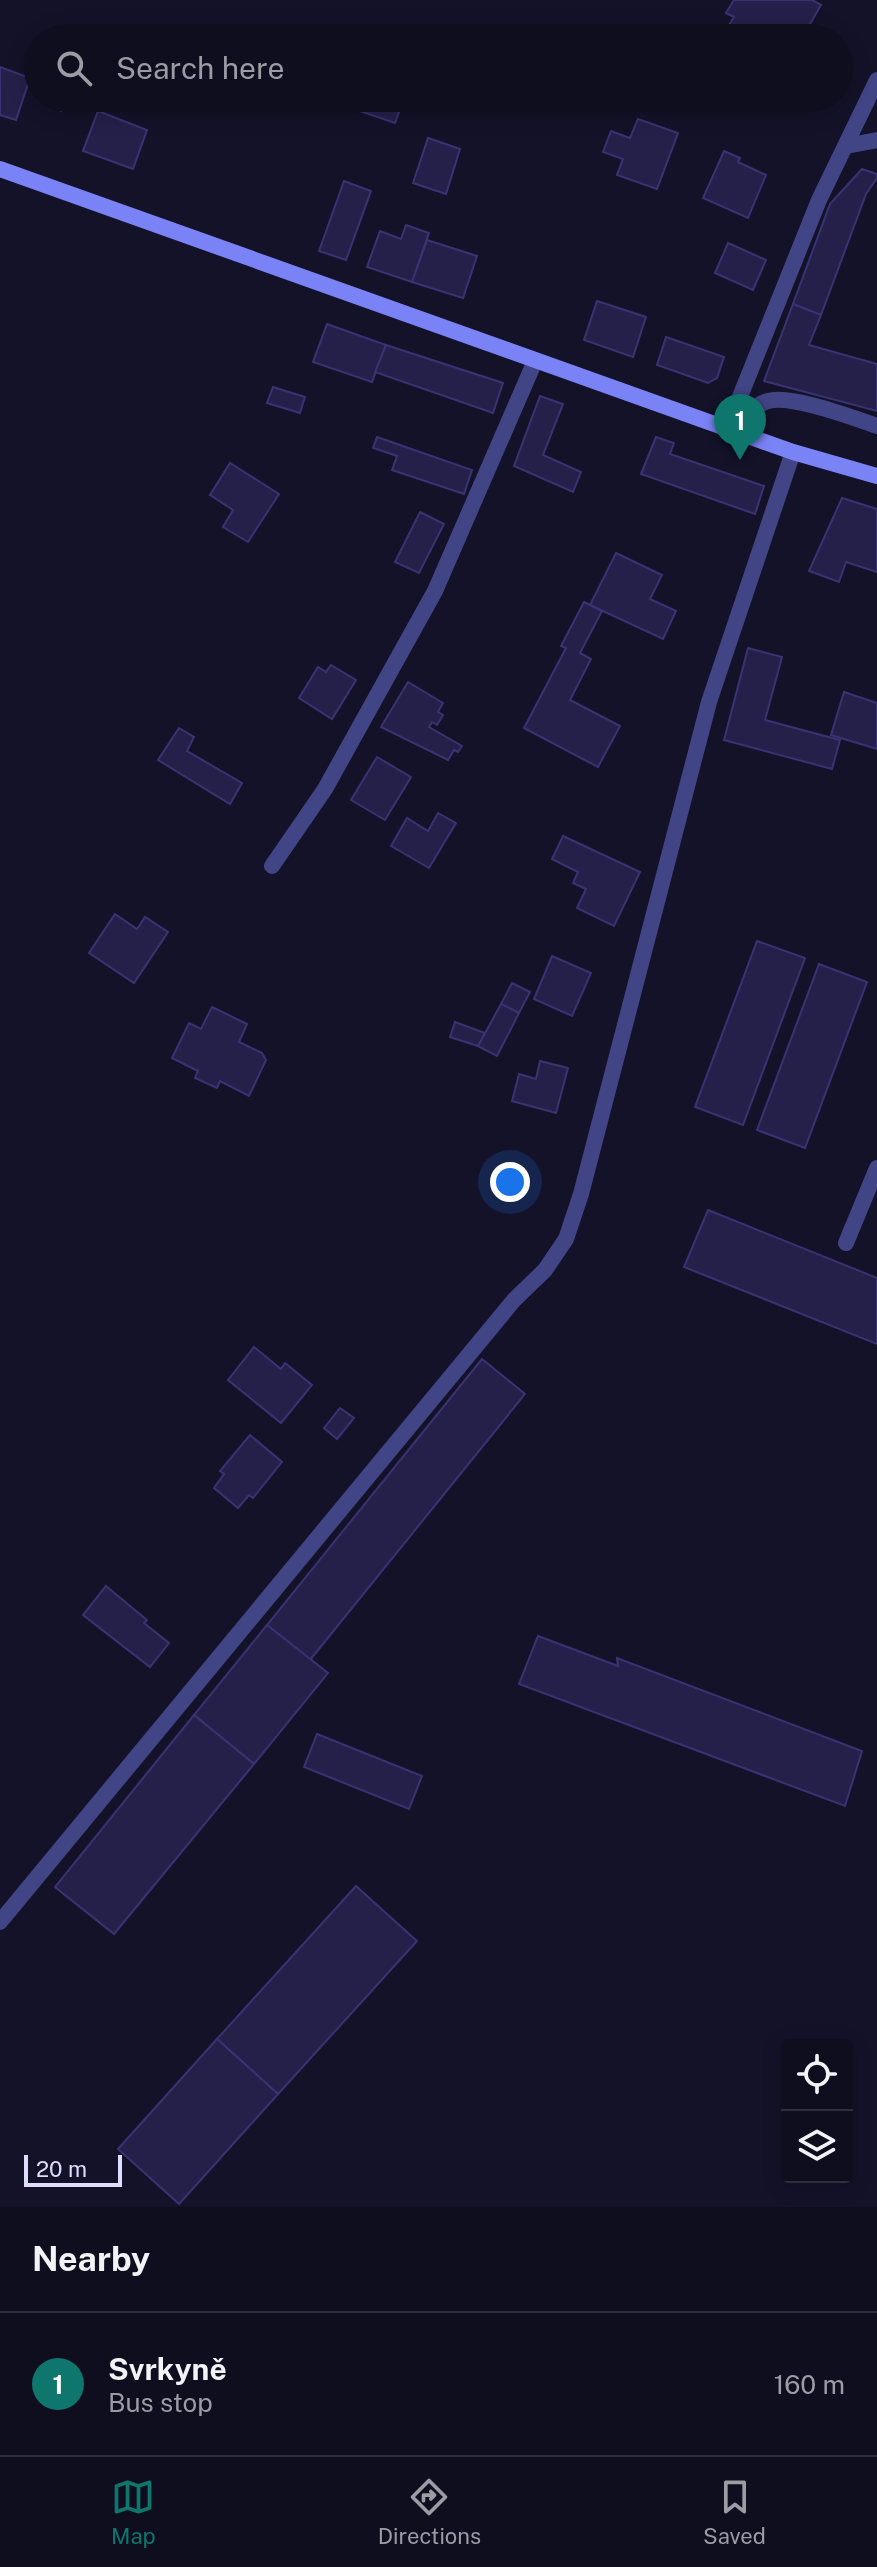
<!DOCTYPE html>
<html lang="en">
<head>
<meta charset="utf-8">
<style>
  :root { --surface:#0f0e1f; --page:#1d1c2c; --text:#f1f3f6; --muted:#9b9ca4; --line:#2f2e3d; --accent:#0f766e }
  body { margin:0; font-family:"Public Sans",sans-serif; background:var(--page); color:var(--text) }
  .controls { position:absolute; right:24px; bottom:24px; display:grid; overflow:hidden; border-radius:8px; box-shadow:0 4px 20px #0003 }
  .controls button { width:72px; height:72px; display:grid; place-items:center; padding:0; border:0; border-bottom:2px solid var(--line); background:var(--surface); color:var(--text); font:40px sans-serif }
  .scale { position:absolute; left:24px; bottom:20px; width:98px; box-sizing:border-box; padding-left:8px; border:4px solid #ddddfd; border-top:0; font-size:22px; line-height:28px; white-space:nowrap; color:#ddddfd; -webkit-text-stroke:6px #141229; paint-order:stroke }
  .you { position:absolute; left:510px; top:1182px; width:28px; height:28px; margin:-20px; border:6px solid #fff; border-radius:50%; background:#1a73e8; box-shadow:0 0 0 12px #1a73e833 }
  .badge { display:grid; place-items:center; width:52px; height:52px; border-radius:50%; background:var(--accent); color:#fff; font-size:26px; font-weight:700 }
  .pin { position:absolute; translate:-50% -66px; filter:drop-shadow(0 2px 4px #0008) }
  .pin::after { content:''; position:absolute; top:42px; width:28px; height:24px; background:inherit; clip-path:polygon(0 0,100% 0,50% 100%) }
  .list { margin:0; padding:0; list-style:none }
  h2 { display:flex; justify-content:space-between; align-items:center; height:104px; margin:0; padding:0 32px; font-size:34px }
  h2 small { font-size:26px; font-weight:400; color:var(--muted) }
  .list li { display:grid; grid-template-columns:52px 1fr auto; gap:24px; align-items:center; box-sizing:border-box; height:144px; padding:0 32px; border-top:2px solid var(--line) }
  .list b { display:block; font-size:30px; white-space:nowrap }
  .list p { margin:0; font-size:26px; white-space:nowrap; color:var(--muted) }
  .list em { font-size:26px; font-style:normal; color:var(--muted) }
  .icon { flex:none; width:44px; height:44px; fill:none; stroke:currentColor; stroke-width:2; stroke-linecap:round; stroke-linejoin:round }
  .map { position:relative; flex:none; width:877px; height:2207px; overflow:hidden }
  .search { position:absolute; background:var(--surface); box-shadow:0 4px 20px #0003; left:24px; right:24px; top:24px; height:88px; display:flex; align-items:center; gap:20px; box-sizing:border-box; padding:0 28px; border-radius:44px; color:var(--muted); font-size:30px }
  .sheet { height:248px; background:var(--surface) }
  nav { display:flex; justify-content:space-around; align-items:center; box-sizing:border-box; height:112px; border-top:2px solid var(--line); background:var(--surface); font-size:22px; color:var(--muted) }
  nav a { display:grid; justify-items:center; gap:4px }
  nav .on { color:var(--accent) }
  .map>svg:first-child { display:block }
  .building { fill:#242049; stroke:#3a3373; stroke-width:2 }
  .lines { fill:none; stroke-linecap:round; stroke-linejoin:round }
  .lane { stroke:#414585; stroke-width:16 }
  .street { stroke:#414585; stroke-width:16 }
  .secondary { stroke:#7a83f6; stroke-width:16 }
</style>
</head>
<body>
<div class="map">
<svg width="877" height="2207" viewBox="0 0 877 2207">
  <rect width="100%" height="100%" fill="#141229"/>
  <!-- building -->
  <g class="building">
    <polygon points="734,0 812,0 821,5 802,38 721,38 734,17 726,13"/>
    <polygon points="0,67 30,78 16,120 0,115"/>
    <polygon points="45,98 69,98 61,111 44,100"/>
    <polygon points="348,98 404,98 395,123 345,106"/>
    <polygon points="98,111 147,130 133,169 83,151"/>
    <polygon points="638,119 678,133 657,189 617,175 623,159 603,152 611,131 630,138"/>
    <polygon points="428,138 460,149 446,194 413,183"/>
    <polygon points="724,151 740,158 738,162 766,175 748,218 703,198"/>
    <polygon points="862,169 877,174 877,178 866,194 821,315 793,304 830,204"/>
    <polygon points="344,181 371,191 346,260 319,251"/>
    <polygon points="406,225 429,233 412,282 367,267 380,231 401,239"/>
    <polygon points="427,240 477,256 463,298 412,282"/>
    <polygon points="728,243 766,260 753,290 715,273"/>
    <polygon points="597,301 646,317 633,357 584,340"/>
    <polygon points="793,304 821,315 809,345 877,364 877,411 764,381"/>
    <polygon points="327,324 386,345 372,382 313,362"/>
    <polygon points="666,337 724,357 717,378 708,383 657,365"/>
    <polygon points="386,345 503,383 493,413 375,372"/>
    <polygon points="273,387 305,397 300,413 267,403"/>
    <polygon points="540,396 563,404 543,455 581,472 573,492 514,466"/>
    <polygon points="377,437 472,470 464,494 392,470 397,456 373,448"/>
    <polygon points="656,437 674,443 670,454 764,486 755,514 641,474"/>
    <polygon points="230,463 279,494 248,542 223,527 233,510 210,495"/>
    <polygon points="842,498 877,509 877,572 846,562 839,582 809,571"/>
    <polygon points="420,512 444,524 419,573 395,562"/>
    <polygon points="616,553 662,575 650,599 676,611 663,639 590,605"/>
    <polygon points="584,602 602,611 580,653 591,659 570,700 620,726 598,767 524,728 566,648 561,646"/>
    <polygon points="748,648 782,657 765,720 840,740 832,769 724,740"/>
    <polygon points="331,665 356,680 332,719 299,698 318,667 326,672"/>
    <polygon points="408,682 443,703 438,712 443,715 437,725 432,722 429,727 462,746 458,752 454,750 448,760 381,727"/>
    <polygon points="844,692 877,703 877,749 831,735"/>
    <polygon points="179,728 194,737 187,751 242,783 230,804 158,760"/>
    <polygon points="377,757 411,777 385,820 351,800"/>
    <polygon points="438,813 456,823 429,868 391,846 407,818 428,831"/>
    <polygon points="563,836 640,872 614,926 577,908 586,889 573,883 578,872 552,859"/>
    <polygon points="115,914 137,929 145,917 168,932 134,983 89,953"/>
    <polygon points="757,941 805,958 743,1125 695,1107"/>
    <polygon points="552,956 591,973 572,1016 534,999"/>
    <polygon points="819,964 867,982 805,1148 757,1130"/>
    <polygon points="512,983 530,992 519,1013 501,1004"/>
    <polygon points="501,1004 519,1013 497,1056 478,1046"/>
    <polygon points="212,1007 247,1024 239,1042 262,1053 266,1060 249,1096 220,1081 217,1088 195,1078 198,1071 172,1058 189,1023 201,1029"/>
    <polygon points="455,1022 485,1033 478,1046 450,1037"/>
    <polygon points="540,1061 568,1068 556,1113 512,1101 519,1074 536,1079"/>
    <polygon points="708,1210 877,1278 877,1344 684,1267"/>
    <polygon points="254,1347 281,1369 285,1363 312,1385 281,1423 228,1380"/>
    <polygon points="482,1359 525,1394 310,1660 267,1625"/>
    <polygon points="340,1408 354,1418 337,1439 324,1428"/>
    <polygon points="250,1435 282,1462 253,1498 249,1495 238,1508 214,1488 224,1474 220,1471"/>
    <polygon points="106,1586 147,1620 144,1623 169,1643 150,1667 83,1615"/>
    <polygon points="267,1625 328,1673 254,1764 194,1715"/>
    <polygon points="538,1636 618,1666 617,1658 862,1751 845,1806 519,1684"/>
    <polygon points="194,1715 254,1764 114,1934 55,1887"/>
    <polygon points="317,1734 422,1776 409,1809 304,1767"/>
    <polygon points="356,1886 417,1941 278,2094 217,2039"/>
    <polygon points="217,2039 278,2094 179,2204 118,2149"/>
  </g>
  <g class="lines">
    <!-- lane -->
    <g class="lane">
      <path d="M727,429C739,420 754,405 768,401C791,394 854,418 877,426"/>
      <polyline points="846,1243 877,1168"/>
    </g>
    <!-- street -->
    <g class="street">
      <polyline points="846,146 877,140"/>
      <polyline points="727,429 819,200 877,80"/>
      <polyline points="272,866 325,789 435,591 535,361"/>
      <polyline points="0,1922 514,1300 545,1270 566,1239 581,1194 709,702 793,452"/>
    </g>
    <!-- secondary -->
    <polyline class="secondary" points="0,169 793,452 877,476"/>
  </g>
</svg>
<div class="controls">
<button><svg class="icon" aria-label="locate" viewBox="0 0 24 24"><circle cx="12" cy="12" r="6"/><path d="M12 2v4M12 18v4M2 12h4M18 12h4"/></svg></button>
<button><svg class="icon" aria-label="layers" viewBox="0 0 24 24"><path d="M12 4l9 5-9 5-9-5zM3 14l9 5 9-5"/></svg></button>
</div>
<div class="scale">20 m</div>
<div class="you"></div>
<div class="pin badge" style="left:740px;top:460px">1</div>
<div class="search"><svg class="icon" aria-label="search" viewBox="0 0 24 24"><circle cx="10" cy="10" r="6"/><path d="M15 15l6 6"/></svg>Search here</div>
</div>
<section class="sheet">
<h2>Nearby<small></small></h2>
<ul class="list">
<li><span class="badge">1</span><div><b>Svrkyně</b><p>Bus stop</p></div><em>160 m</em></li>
</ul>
</section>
<nav>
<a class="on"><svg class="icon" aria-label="map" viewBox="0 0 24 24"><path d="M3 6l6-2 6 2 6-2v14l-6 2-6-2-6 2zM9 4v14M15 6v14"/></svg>Map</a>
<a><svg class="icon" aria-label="directions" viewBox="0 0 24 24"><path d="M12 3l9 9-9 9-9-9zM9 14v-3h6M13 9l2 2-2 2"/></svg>Directions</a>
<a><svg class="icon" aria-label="saved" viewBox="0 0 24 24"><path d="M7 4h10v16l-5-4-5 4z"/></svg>Saved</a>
</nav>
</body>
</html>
